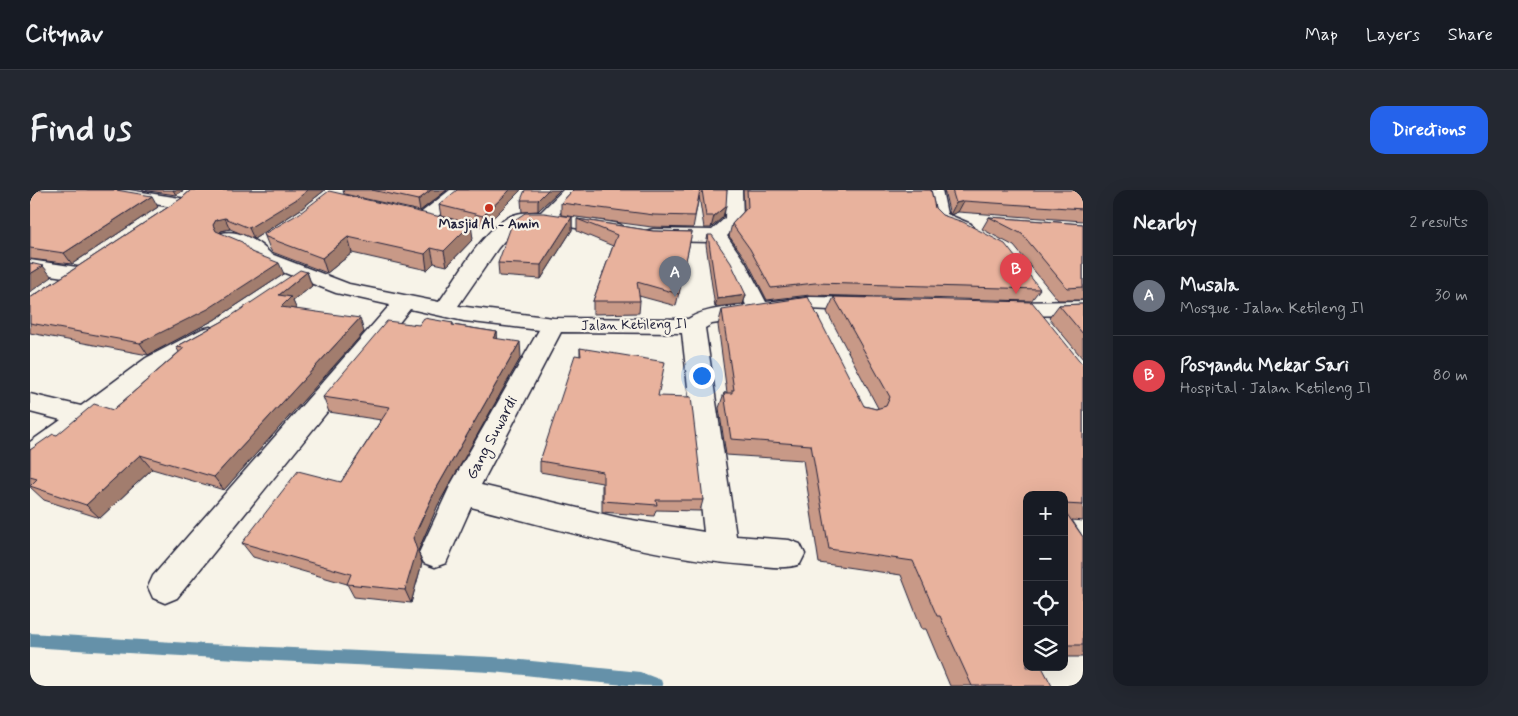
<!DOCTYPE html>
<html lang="en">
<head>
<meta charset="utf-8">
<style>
  :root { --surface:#171b24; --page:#242831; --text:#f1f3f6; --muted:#9ea1a6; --line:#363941; --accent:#2563eb }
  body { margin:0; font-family:Mynerve,sans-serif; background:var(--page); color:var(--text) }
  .controls { position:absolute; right:15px; bottom:15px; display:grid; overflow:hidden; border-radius:10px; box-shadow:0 5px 20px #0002 }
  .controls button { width:45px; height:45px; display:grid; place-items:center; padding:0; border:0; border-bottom:1px solid var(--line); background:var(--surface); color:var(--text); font:25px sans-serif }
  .you { position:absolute; left:671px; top:185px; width:18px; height:18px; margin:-12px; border:4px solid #fff; border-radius:50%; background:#1a73e8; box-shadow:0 0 0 8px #1a73e833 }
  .badge { display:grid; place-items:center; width:32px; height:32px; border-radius:50%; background:var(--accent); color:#fff; font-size:16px; font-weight:700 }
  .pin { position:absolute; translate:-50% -41px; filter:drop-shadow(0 1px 2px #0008) }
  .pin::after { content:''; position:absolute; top:26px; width:18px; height:15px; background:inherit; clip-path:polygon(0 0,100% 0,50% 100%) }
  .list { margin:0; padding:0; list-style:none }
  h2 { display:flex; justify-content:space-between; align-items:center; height:65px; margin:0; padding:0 20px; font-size:21px }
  h2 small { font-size:16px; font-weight:400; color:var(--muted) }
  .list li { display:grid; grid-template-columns:32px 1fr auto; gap:15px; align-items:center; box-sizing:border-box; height:80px; padding:0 20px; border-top:1px solid var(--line) }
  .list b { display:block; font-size:19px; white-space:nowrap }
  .list p { margin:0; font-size:16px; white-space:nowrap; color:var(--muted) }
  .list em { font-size:16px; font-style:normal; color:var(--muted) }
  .icon { flex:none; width:28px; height:28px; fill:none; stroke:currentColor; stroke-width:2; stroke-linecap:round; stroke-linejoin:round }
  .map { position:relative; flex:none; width:1053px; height:496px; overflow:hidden; border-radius:15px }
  header { display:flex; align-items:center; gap:30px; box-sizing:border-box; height:70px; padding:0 25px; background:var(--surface); border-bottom:1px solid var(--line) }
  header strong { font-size:24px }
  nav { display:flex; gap:28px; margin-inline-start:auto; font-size:18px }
  .intro { display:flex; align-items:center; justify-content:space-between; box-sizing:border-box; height:120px; padding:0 30px }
  h1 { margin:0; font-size:35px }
  .button { padding:12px 22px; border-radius:15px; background:var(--accent); color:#fff; font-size:18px; font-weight:700 }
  main { display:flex; gap:30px; padding:0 30px }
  aside { flex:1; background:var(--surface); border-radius:15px; box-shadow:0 5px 20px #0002 }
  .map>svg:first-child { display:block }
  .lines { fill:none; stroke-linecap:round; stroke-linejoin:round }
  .stream { fill:#6591a9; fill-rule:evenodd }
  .minor-casing { stroke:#22223b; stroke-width:3 }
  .minor { fill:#f7f3e8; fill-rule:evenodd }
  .wall { fill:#c89987; stroke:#22223b }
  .shaded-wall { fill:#a27d6e; stroke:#22223b }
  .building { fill:#e8b29d; stroke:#22223b }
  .poi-dot { fill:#c8321e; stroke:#f7f3e8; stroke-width:2 }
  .labels { text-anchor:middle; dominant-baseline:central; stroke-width:4.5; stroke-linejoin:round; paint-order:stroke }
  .far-poi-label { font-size:14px; font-weight:bold; fill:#22223b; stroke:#f7f3e8 }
  .far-street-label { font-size:14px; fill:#22223b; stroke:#f7f3e8 }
  .street-label { font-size:16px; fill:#22223b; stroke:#f7f3e8 }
</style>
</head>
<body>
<header>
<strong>Citynav</strong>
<nav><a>Map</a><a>Layers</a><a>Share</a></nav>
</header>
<div class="intro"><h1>Find us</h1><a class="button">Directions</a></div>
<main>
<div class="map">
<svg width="1053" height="496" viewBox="0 0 1053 496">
  <rect width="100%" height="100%" fill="#f7f3e8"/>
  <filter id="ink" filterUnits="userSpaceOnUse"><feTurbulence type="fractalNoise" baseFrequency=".02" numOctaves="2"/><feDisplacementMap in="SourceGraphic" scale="10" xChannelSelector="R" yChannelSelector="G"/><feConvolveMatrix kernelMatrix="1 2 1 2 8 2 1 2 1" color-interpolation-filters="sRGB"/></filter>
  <g filter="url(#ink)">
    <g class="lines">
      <!-- stream -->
      <path class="stream" d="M0,443L175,454L463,467L610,482L631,490L633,496C575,496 518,486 460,482C307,474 153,467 0,457Z"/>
      <defs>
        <g id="minor">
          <polygon points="58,0 99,0 150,8 156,9 159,13 156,17 150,18 66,5 60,4"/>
          <polygon points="420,0 438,0 400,33 394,34 388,33 385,29 388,25"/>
          <path d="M533,0H550L529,24L584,33L591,35L593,39L591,43L584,45L524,34L496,33L479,45L468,58L428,116L523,128L658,129C675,118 697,118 716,115L700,81L681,52L623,51L616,49L614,45L616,41L623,39L682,40L695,28L696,0H712L713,29L697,46L715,72L736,112L780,107L837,108L845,110L848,115L845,120L837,122L780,119L682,134L675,138L706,346L759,350L770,354L775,364L770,374C754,380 736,376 718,375C624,368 532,340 441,317L416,373L405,377L394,373L389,363L421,294L509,140L434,131L380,119L147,408L135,413L123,408L118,397L123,386L360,115L306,103L227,72L218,62L192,51L190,47L192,43C209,39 230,52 241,64L319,94L409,112C427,87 450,44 477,28C487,22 499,22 511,22ZM531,142L652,143L674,342L590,328L451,295Z"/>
          <path d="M896,0H912L917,24L941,34L943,38L941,42C933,44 928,42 921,40C898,32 898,22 896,0Z"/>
          <polygon points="0,70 47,77 54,79 57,83 54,87 47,89 0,82"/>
          <polygon points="1053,111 1053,125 972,126 964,124 961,119 964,114 972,112"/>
          <polygon points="180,137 188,139 192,144 188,149 134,180 10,275 0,278 0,252 31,230 0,222 0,204 51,216 116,168 172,139"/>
        </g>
      </defs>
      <!-- minor casing -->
      <use href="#minor" class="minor-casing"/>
      <!-- minor -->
      <use href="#minor" class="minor"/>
    </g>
    <!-- wall -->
    <g class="wall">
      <polygon points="0,0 128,17 42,74 0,69"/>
      <polygon points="112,0 154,0 146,5"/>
      <polygon points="161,0 295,0 271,19 224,49 200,39 191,41 190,43 221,62 254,84 184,130 118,165 0,143 0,108 152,8"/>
      <polygon points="313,0 417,0 390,21 314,4"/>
      <polygon points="491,0 454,37 411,26 409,15"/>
      <polygon points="530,0 508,21 492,22 491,10"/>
      <polygon points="543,0 697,0 693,27 681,38 674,38 669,6 663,38 622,37 531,25 531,13"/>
      <polygon points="713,0 901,0 905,18 912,25 1010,99 1001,111 780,105 737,110 717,71 699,46 702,34 714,21"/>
      <polygon points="914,0 1053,0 1053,31 928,22 920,25"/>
      <polygon points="542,27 542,40 511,89 469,86 468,73"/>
      <polygon points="959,27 1053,34 1053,110 1028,110 984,56 952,39"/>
      <polygon points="547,29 623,41 662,42 646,116 609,106 610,111 609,123 563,124 563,111 583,56 547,41"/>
      <polygon points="234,44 443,49 417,76 404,73 397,80 322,63 297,83 242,62 240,59"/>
      <polygon points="678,45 716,105 713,114 685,117 676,54"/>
      <polygon points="277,82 282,96 263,111 266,119 334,142 194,300 122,279 70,328 14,310 0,297 0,260 27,245 83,220 149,162 146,157 195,130"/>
      <polygon points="804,107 1053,175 1053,331 1042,330 1053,347 1053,467 1034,467 1034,305 997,305 997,477 1022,496 920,496 896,439 892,439 871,385 789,373 773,270 696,265 689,218 694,203 697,203 688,135 692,120 834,216 846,219 848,218 797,122"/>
      <polygon points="1053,114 1053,169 1019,128 1029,115"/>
      <polygon points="423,133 423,135 467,142 467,149 491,167 408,315 388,361 392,373 381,413 324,407 317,394 223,367 212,353 311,292 351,230 299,222 293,207 389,135"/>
      <polygon points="550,158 628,206 673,310 670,321 626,320 624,326 572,322 572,293 510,282 510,271 550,166"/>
    </g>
    <!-- shaded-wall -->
    <g class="shaded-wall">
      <polygon points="143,0 154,0 146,5"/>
      <polygon points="278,0 295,0 271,19 224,49 219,38"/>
      <polygon points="401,0 417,0 390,21 388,10"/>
      <polygon points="480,0 491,0 454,37 453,26"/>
      <polygon points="518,0 530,0 508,21 508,10"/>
      <polygon points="122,6 128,17 42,74 34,63"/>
      <polygon points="934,11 928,22 920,25 926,13"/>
      <polygon points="696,16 693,27 681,38 684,26"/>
      <polygon points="542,27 542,40 511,89 511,75"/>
      <polygon points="195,28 200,39 191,41 188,46 183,35 186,30"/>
      <polygon points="441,34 443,49 417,76 414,61"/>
      <polygon points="318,47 322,63 297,83 292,68"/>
      <polygon points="401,58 404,73 397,80 395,64"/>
      <polygon points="249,73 254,84 184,130 118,165 110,153"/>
      <polygon points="13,76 22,87 0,102 0,84"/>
      <polygon points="277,82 282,96 263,111 267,120 251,117 249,105"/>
      <polygon points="716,105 713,114 685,117 687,109"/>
      <polygon points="330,128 334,142 194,300 184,287"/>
      <polygon points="467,142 468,157 463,148"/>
      <polygon points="490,152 491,167 408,315 388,361 392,373 381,413 375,400 383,348 405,301"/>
      <polygon points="110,265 122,279 70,328 56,315"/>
    </g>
    <!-- building -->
    <g class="building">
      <polygon points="0,0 86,0 122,6 34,63 0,58"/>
      <polygon points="161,0 278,0 267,9 219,38 195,28 186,30 183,35 186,41 212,52 221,62 249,73 178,119 110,153 0,133 0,108 152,8"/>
      <polygon points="342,0 401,0 388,10"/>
      <polygon points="427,0 480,0 453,26 409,15"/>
      <polygon points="495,0 518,0 508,10 491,10"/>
      <polygon points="543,0 670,0 665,26 624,25 531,13"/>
      <polygon points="672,0 697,0 696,16 684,26 676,26"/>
      <polygon points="717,0 901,0 905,18 912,25 933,32 975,54 1010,99 785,93 741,98 720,59 702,34 718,17"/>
      <polygon points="922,0 1053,0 1053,19 934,11 926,13"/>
      <polygon points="299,1 441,34 414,61 401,58 395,64 318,47 292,68 236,47 234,44 270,23"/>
      <polygon points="495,23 514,23 542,27 511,75 468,73 483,31"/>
      <polygon points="959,27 1053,34 1053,97 1037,98 992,44"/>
      <polygon points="547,29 623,41 662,42 649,104 607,92 610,111 563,111 587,45"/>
      <polygon points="678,45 682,45 701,73 716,105 687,109"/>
      <polygon points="0,73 13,76 0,84"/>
      <polygon points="270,80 277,82 249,105 261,107 251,117 330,128 184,287 110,265 56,315 0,296 7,289 0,287 0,260 23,244 27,245 64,214 83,220 154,158 146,157 195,130"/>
      <polygon points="778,107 834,216 846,219 856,216 860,207 804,107 1002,112 1053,175 1053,315 1034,314 1034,305 997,305 997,477 1012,477 1022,496 942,496 910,426 907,426 883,371 799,359 781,255 701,249 694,203 702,203 702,200 704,200 692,120"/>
      <polygon points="1053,114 1053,144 1029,115"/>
      <polygon points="394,128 423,133 422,135 467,142 463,148 490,152 405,301 383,348 387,360 375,400 317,394 321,384 212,353 268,281 311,292 360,217 293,207 357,131 389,135"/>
      <polygon points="550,158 635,172 628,206 661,207 673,310 626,310 627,315 573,311 573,282 510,271 545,165 551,166"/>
      <polygon points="1034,320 1053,347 1053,455 1034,455"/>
    </g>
  </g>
  <!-- markers -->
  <circle class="poi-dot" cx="459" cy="18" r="5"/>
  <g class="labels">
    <!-- far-poi labels -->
    <g class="far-poi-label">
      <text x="459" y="34">Masjid Al - Amin</text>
    </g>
    <!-- far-street labels -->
    <g class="far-street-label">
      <text transform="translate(604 135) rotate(-1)">Jalan Ketileng II</text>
    </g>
    <!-- street labels -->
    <g class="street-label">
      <text transform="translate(462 248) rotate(-62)">Gang Suwardi</text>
    </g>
  </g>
</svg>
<div class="controls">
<button>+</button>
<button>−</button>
<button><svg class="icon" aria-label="locate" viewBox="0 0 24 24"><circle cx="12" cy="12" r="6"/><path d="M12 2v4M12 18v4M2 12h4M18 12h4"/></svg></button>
<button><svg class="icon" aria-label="layers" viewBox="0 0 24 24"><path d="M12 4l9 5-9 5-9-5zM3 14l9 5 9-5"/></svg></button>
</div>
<div class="you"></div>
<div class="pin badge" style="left:645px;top:107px;background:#6b7280">A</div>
<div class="pin badge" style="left:986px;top:104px;background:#e0444e">B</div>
</div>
<aside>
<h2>Nearby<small>2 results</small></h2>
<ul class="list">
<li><span class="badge" style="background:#6b7280">A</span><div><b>Musala</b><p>Mosque · Jalan Ketileng II</p></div><em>30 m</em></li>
<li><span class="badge" style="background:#e0444e">B</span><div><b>Posyandu Mekar Sari</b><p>Hospital · Jalan Ketileng II</p></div><em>80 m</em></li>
</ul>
</aside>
</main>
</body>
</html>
